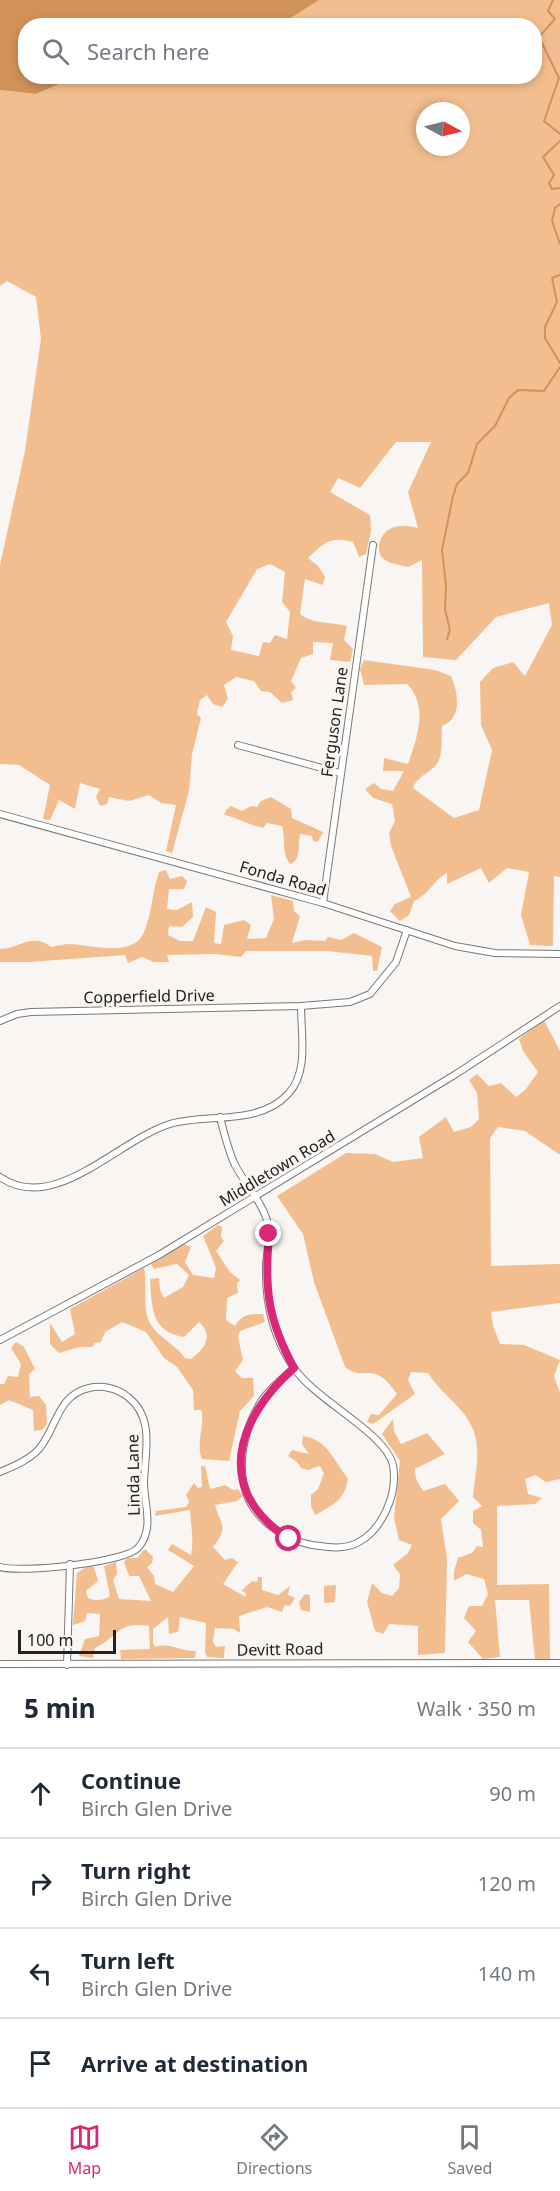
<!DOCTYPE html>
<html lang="en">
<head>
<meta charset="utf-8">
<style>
  :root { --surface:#fff; --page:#f6f6f7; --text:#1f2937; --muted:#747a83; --line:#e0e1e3; --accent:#db2777 }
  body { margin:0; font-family:"Noto Sans",sans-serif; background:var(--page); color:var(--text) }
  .compass { position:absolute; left:416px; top:102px; width:54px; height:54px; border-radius:50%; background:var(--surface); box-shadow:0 3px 9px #0003; rotate:97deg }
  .scale { position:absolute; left:18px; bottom:15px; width:98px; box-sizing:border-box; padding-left:6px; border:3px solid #242221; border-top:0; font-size:16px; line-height:21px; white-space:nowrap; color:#242221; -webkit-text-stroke:4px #f9f5f2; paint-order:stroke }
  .stop { position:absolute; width:18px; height:18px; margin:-14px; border:4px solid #db2777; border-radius:50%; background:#fff }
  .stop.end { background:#db2777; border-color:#fff; box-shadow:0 2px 6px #0008 }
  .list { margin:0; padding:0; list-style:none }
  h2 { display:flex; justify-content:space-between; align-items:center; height:78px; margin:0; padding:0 24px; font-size:26px }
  h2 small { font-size:20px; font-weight:400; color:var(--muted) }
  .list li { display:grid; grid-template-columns:39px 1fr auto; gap:18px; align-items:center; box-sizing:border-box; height:90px; padding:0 24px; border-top:2px solid var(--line) }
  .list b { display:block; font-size:22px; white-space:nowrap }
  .list p { margin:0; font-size:20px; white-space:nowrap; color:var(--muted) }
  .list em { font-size:20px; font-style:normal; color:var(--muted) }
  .icon { flex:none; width:33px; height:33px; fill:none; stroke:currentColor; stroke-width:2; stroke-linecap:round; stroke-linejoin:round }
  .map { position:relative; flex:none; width:560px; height:1669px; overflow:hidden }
  .search { position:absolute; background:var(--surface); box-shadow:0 3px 9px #0003; left:18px; right:18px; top:18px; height:66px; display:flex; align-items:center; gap:15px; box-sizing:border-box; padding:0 21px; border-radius:24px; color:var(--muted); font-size:22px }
  .sheet { height:438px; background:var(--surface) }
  nav { display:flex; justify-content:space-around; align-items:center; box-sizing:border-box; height:84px; border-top:2px solid var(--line); background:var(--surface); font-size:16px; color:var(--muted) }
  nav a { display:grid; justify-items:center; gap:3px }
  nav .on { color:var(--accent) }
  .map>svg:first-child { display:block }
  .green { fill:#f2be8f; fill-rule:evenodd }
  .water { fill:#d09257 }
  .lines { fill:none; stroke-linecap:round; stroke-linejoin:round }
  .stream { stroke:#d09257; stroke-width:2 }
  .minor-casing { stroke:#7b7775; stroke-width:8 }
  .minor { stroke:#fff; stroke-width:6 }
  .route { stroke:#db2777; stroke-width:8 }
  .labels { text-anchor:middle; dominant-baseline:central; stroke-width:6; stroke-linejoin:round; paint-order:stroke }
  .street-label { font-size:16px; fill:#242221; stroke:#f9f5f2 }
</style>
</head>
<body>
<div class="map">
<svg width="560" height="1669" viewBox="0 0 560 1669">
  <rect width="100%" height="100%" fill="#f9f5f2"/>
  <!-- green -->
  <g class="green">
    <path d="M319,0H560V877L554,876L553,946L530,945L521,915L529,872L507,868L489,883L481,868L447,884V873C433,880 431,893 414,901L409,915L400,921L390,911L395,904L411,897L391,846L389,833L395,821L392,804L373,798L365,789L374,783L381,789L393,791L404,771H383L384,758L408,764C417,738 429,706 407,684L364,685L360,669L364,660L435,670L451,676C458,693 463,718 442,726C441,737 443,750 439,760C433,773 418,774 413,788L454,818L479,810L492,750L481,725L480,682L493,668L513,662L525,676L552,625L549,603L496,617L456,660L423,657L422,560L408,567C401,565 391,564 385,560C374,553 379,534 390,529C399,524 409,526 418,528L408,492L431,442H396L360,488L338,478L330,492L370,515L371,531L366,554L359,557L353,542C330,536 325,542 308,558L318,566L325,577L323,585L305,579L300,614C312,624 331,622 347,626L344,640L353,649L350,662L330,660L333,643L313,642V654L301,658L291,681L296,688L291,692L293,700L282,703L270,692L261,691L254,681L236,677L224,685L228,699L222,707L213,704L207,695L200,700L197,714L201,718L192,754L189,791L172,853L166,851L176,805L161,803L149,795L129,801L109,797L107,804L100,806L96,797L100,789L80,783L75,809L59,800L50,820L43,819L50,785L19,765L0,764V565L25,451L41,339L36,297L7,281L0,286V90L36,94L69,80L121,84L165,76H534V26L280,25ZM425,111H461V147H425ZM270,564L285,572L282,602L290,612L287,639L275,635L270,643L263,642L259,656L231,650L233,636L226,622L257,569Z"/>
    <path d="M271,797L291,809L292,818L323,832L318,842L313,841L312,836L300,834C298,845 301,861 290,864C281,852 286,840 282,826L267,823L263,828C248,825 239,818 224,815L226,810L231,806L242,811L251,806L257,807L261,801Z"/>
    <path d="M166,870L170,879L182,876L187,881L184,889H169L167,909L177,910L192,902L193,917L182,927L169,926L168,935L180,941H193L206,907L216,912L214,943L221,944L224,925L244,920L251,925L247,939L266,938L274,919L271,895L293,901L294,911L300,916L292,943L305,940L325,941L328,937L341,940L354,933L382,947L377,971H373L372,956L327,951H246L241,957L215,954L167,955L169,962H154L142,957L128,963L125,955L29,962H0V949C20,949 31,932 51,947C57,946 64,944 70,944C90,945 134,958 144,932C152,914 152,892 159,872Z"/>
    <path d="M544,1020L560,1051V1155L525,1131L498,1127L490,1138L491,1266L560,1264V1303L491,1312L493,1326L500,1344L524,1345L560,1360L554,1376L560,1393V1479L546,1482L535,1475L525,1479L528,1494L542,1498L535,1504L497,1506V1585L549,1584L550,1659H535L529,1600H495L500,1657L483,1659L468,1642L476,1631L464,1618L469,1606H482L488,1594L484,1579L466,1574L454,1581V1571L458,1558L472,1553L477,1546L483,1547L481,1530L473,1523V1511L482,1506L473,1497C476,1463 486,1437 459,1408C448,1396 437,1387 428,1373L411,1372L408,1380L415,1394L373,1424L367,1422L371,1414L379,1415L397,1394C373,1358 364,1383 345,1367L314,1282L303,1234L277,1196L346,1153L375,1154L393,1162L423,1158L419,1137L446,1117L454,1132L471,1127L479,1119L477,1093L469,1080L477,1074L489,1086L501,1083L516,1097L526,1089L538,1072L523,1051L519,1039Z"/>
    <path d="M218,1225L222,1227L221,1237L224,1241L216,1251L230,1272L240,1280L237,1283L238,1293L227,1298L226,1320L235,1326C242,1314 250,1314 263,1314L265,1322L240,1331L238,1337L243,1360L235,1371L242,1378H253L254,1396L240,1411L229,1461L202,1459C195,1444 206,1423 201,1410H194L193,1390L177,1367L164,1358L146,1332L122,1322L105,1332L101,1342L95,1343L92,1347H79L59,1353L50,1344V1323L62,1342L75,1334L70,1309L144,1268C148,1287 140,1313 154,1329C163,1340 177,1346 185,1358L191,1359C205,1349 214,1336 199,1322L184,1337C150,1332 152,1305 150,1279L159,1278L160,1290L164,1298L183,1287L189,1275L177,1264L154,1269L151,1264L184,1244L191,1247L185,1262L193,1275L214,1278L216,1268L203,1236Z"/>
    <polygon points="16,1342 24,1347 35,1369 29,1374 30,1397 39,1396 46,1405 47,1424 42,1430 34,1431 33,1410 9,1400 0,1405 0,1384 4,1384 8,1376 18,1377 21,1364 11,1348"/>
    <polygon points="393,1419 394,1431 401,1444 427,1433 445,1454 415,1469 416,1479 423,1491 445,1484 459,1501 441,1519 447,1559 445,1653 418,1655 418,1626 389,1624 383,1634 375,1631 367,1602 372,1583 382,1593 392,1596 399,1588 400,1574 393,1565 408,1553 412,1545 399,1540 394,1518 400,1461 382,1434"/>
    <path d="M303,1436C329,1440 333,1461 348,1478C345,1500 333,1505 315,1515L311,1506V1495L318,1489L324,1473L320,1466L308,1470L301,1468L297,1462L288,1456L292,1450L309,1454L302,1444Z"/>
    <path d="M201,1466H205L210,1489L225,1485L233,1490L238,1489L243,1496L237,1501L215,1505C221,1526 229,1527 213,1547L225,1560L232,1558L238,1562L223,1584L246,1597L245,1592L241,1591L252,1581L257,1582L258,1577H262V1590L278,1595L290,1586L288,1595L295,1598L290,1606L285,1605L282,1612L267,1607L239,1616L240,1633L234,1629L215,1628L213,1642L216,1647L225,1646L224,1658L207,1657L205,1652L206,1623L180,1617L178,1632L169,1634L168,1617L153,1629V1643L155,1647C170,1642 181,1652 196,1651L195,1658L121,1659L120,1650L150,1649L149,1626C118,1621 118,1637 95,1648L93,1658L79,1656L85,1639L99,1636L100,1614L87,1613L85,1621L73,1625L77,1573L88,1566L94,1567L98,1581L86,1591L88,1598C94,1601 104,1601 110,1596L104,1566L116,1562L117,1574L113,1580L119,1599L151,1601L139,1576H129L124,1562L128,1558H137L145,1549L153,1557L152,1563L147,1567L154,1576L155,1584L173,1592L194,1566L168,1550L172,1544L191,1555C194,1540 191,1526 190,1510L155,1516L156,1511L186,1507L189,1502L186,1495L194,1483L198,1488L202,1487Z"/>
    <polygon points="336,1585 335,1602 324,1603 324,1586"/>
    <polygon points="305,1594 310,1595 310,1612 301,1610 299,1602"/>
  </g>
  <!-- water -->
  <polygon class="water" points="0,0 319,0 280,25 26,26 26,76 165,77 121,84 69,80 36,94 0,90"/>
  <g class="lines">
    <!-- stream -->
    <g class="stream">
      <polyline points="553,0 548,11 555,19 539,37 559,78 544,121 560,134"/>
      <polyline points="560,141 543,157 554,175 549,183 552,189 560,188"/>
      <polyline points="560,204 555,208 552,221 560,244"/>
      <polyline points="560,275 552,278 557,302 545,327 545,338 560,363"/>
      <polyline points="447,639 450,630 445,609 446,585 442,550 453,496 457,484 468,473 477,444 495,426 509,398 518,390 544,391 560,367"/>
    </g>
    <defs>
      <g id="minor">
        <polyline points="238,745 340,773"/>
        <polyline points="0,814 323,903 455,946 495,953 560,954"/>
        <polyline points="323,903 373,545"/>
        <polyline points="0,1021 17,1014 31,1012 301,1006 350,1002 370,994 396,962 407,930"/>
        <path d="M220,1117C224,1133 228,1150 235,1165C245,1184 263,1203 268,1224C271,1237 267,1251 266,1265C265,1301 273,1338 294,1368C315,1400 386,1433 393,1465C398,1493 383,1530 357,1543C343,1550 327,1547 312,1545C295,1542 282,1535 268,1524C230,1492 238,1439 262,1400C270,1388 283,1378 294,1368"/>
        <path d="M0,1177C54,1215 118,1140 170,1124C207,1113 259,1126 288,1094C309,1072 301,1035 301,1006"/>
        <polyline points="0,1340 159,1255 456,1074 560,1006"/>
        <path d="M0,1472C14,1466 29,1460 39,1449C57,1428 57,1395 89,1388C102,1385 117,1388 128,1397C155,1418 145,1452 144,1482C144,1504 155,1529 138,1548C123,1563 21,1573 0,1567"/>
        <polyline points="0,1664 560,1663"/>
        <polyline points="67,1665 70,1564"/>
      </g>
    </defs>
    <!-- minor casing -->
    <use href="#minor" class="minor-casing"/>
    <!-- minor -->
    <use href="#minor" class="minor"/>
  </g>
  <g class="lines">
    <!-- route -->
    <path class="route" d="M269,1234C264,1289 268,1320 294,1368C235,1420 214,1490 289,1539"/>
  </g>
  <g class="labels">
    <!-- street labels -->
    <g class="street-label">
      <text transform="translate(334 722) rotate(-82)">Ferguson Lane</text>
      <text transform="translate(283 878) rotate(16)">Fonda Road</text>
      <text transform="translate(149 996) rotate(-1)">Copperfield Drive</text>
      <text transform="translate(277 1168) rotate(-31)">Middletown Road</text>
      <text transform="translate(133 1475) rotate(-91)">Linda Lane</text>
      <text transform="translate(280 1649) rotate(-1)">Devitt Road</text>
    </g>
  </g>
</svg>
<svg class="compass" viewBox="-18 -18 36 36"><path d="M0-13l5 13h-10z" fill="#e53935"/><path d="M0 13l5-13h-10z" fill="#747a83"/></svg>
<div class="scale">100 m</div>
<div class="stop" style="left:289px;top:1539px"></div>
<div class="stop end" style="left:269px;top:1234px"></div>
<div class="search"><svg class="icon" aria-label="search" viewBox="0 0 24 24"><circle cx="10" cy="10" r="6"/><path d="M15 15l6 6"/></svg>Search here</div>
</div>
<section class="sheet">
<h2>5 min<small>Walk · 350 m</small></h2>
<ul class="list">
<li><svg class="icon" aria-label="ahead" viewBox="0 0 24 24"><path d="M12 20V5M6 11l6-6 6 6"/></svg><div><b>Continue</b><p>Birch Glen Drive</p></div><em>90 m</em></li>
<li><svg class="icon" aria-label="right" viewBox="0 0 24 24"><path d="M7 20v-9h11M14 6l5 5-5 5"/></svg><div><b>Turn right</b><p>Birch Glen Drive</p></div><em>120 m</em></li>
<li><svg class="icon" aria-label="left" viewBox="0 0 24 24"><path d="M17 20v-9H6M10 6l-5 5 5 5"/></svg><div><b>Turn left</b><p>Birch Glen Drive</p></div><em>140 m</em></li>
<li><svg class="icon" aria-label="arrive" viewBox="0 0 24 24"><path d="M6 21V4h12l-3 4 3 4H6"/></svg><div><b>Arrive at destination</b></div></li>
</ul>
</section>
<nav>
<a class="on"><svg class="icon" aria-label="map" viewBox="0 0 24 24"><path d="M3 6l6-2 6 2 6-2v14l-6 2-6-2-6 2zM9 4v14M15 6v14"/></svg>Map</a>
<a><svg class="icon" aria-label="directions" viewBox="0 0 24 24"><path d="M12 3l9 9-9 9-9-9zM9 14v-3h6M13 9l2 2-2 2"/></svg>Directions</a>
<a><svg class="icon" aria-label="saved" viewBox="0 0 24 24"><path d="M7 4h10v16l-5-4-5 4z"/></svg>Saved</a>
</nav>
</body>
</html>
